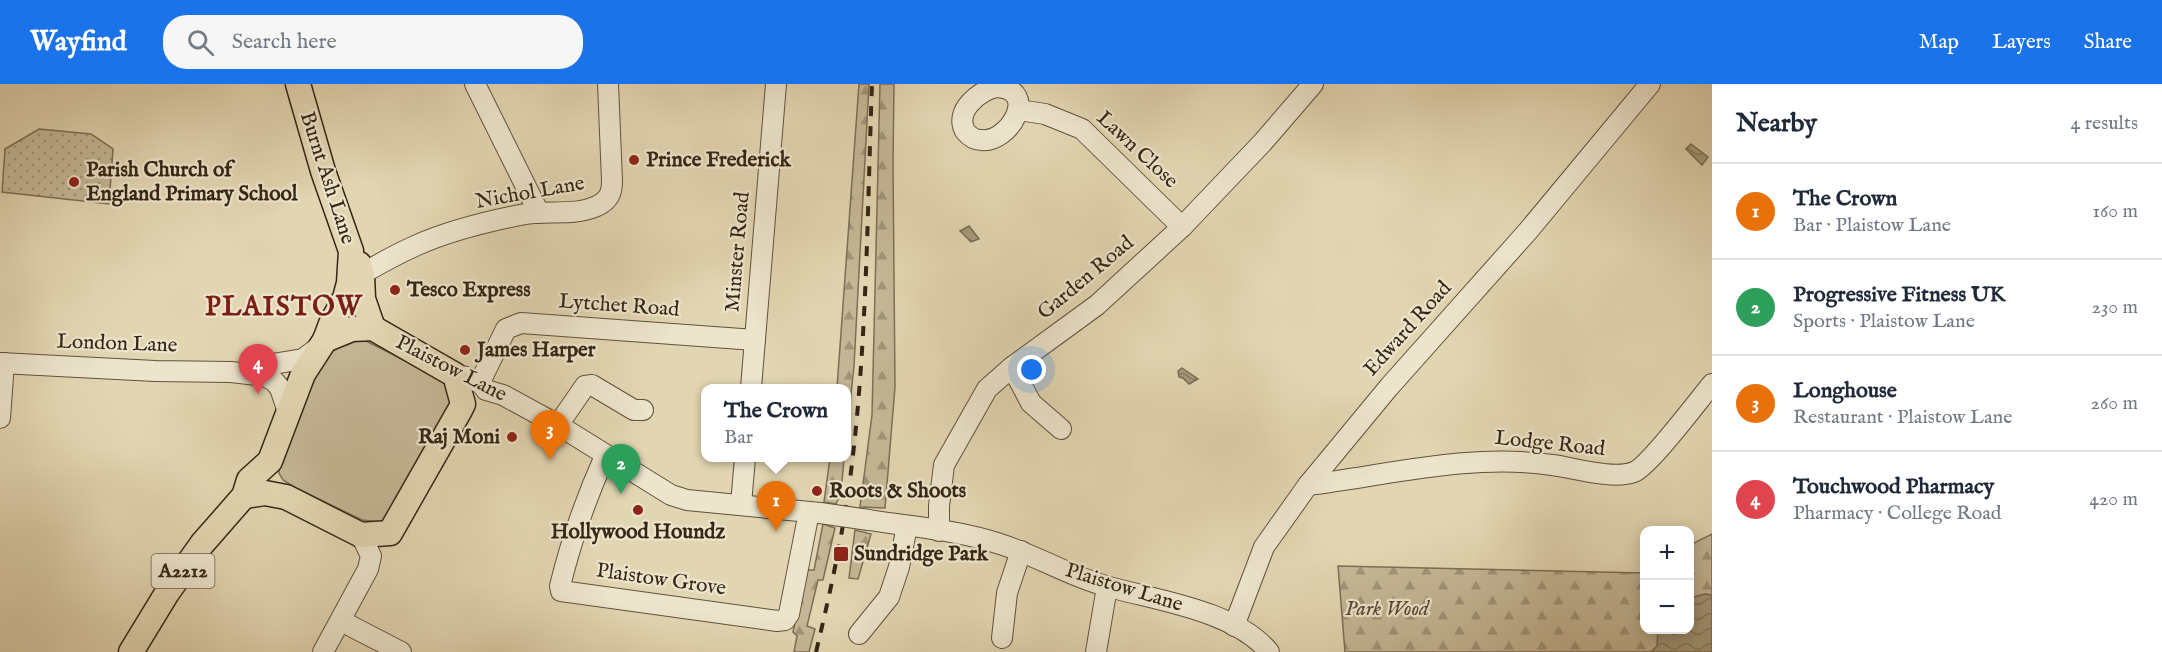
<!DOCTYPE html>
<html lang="en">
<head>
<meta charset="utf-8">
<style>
  :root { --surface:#fff; --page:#f6f6f7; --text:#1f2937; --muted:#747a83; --line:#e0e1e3; --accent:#1a73e8 }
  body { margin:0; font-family:"IM FELL English",serif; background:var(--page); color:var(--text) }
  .controls { position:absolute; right:18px; bottom:18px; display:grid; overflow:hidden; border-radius:12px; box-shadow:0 3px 15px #0003 }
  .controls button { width:54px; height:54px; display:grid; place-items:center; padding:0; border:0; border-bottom:2px solid var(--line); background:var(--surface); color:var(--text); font:30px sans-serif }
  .you { position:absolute; left:1032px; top:286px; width:21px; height:21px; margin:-15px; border:4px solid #fff; border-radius:50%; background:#1a73e8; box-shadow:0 0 0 9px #1a73e833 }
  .badge { display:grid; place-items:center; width:39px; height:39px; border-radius:50%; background:var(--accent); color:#fff; font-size:20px; font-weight:700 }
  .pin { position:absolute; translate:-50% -50px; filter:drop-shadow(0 2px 3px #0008) }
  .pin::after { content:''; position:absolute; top:32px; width:21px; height:18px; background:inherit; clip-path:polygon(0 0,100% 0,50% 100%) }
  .popup { position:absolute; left:701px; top:300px; width:150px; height:78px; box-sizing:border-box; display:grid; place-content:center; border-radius:12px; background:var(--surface); filter:drop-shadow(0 2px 4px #0005); font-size:20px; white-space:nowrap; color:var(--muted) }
  .popup b { font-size:22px; color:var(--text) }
  .popup::after { content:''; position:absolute; left:50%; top:100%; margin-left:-12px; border:12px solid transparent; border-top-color:var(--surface) }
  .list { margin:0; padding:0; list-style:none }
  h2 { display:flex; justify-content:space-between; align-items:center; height:78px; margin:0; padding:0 24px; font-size:26px }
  h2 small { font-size:20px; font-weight:400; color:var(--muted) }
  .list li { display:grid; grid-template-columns:39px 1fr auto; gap:18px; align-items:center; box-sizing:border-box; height:96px; padding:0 24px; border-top:2px solid var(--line) }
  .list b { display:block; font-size:22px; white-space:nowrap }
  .list p { margin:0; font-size:20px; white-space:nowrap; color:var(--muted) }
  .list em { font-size:20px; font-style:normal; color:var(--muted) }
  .icon { flex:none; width:33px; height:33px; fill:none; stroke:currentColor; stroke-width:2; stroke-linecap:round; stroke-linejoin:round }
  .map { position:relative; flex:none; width:1712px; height:568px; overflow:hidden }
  header { display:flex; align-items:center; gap:36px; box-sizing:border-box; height:84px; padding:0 30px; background:var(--accent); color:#fff }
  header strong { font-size:28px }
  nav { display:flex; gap:33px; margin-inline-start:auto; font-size:21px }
  .search { width:420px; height:54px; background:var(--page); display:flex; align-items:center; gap:15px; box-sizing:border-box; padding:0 21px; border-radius:24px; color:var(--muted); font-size:22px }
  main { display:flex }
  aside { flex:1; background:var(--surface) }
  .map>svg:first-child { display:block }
  .grass { fill:#c5b796; stroke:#7d6e56; stroke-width:1.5 }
  .forest { fill:url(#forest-firs); stroke:#7d6e56; stroke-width:1.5 }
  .park { fill:url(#park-dots); stroke:#7d6e56; stroke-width:1.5 }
  .water { fill:url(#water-waves); stroke:#796c53; stroke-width:1.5 }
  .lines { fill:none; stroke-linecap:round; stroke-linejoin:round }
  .minor-casing { stroke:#60523c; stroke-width:22 }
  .major-casing { stroke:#352615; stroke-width:27 }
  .minor { stroke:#ece4cc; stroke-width:20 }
  .major { stroke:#e2d5b1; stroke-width:24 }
  .rail { stroke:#352615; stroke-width:4; stroke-dasharray:10 10; stroke-linecap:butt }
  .minor-bridge-casing { stroke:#60523c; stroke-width:22; stroke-linecap:butt }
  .minor-bridge { stroke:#ece4cc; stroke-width:20 }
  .poi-dot { fill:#8f2418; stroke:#ece4cc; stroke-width:2 }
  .labels { text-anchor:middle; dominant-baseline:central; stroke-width:4.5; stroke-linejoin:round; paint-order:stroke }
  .shield { fill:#ece4cc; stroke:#6c5f4c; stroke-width:1.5 }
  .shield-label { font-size:20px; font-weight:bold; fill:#352615 }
  .street-label { font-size:21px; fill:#352615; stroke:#ece4cc }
  .poi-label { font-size:21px; font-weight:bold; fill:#352615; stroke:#ece4cc; text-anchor:start }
  .park-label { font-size:21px; font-style:italic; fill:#594a35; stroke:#ece4cc }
  .district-label { font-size:27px; font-weight:bold; letter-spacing:1.5px; fill:#7a1f14; stroke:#ece4cc }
</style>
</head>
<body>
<header>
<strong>Wayfind</strong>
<div class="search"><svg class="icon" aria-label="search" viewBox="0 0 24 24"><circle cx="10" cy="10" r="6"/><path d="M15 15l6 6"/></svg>Search here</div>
<nav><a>Map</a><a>Layers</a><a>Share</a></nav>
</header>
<main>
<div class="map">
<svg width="1712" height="568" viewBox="0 0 1712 568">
  <defs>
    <pattern id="forest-firs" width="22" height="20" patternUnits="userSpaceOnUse" patternTransform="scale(1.5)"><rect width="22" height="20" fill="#c5b796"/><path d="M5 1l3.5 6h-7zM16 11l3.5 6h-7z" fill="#a19579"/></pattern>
    <pattern id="park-dots" width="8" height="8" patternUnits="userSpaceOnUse" patternTransform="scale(1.5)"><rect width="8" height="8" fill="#c5b796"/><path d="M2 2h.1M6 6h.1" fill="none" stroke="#a19579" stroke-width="1.8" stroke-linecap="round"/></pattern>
    <pattern id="water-waves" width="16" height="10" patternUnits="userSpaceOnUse" patternTransform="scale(1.5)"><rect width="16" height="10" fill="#a79a7c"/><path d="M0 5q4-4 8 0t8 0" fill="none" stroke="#897d64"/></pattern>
  </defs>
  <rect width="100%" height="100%" fill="#e2d5b1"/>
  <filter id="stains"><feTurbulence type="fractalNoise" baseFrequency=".00333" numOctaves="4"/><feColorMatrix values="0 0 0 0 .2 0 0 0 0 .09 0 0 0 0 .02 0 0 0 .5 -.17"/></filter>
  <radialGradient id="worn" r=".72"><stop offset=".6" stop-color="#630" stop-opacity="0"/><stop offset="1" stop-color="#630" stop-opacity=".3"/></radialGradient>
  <!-- grass -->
  <path class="grass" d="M362,255L444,296L455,308L452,329L396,423L382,438L362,436L296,404L283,396L279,389V382C293,341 302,286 339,261C345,257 355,256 362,255Z"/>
  <!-- forest -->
  <g class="forest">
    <polygon points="859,0 869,0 854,282 847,348 846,304 837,304"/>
    <polygon points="880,0 894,0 893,80 895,303 885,424 860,423 872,331"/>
    <polygon points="830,374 844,374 841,409 836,420 824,418"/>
    <polygon points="823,440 835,444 823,496 818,496 807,542 815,545 809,568 794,568 797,552 793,548 806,486 814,486"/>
    <polygon points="855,446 871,450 858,495 849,494"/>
    <polygon points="1712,450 1712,568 1345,568 1338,482 1644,489 1644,546 1690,546 1690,461"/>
  </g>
  <!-- park -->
  <polygon class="park" points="39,45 91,50 113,65 109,120 2,108 5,65"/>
  <!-- water -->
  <g class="water">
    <polygon points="1691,60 1708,73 1702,81 1686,65"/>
    <polygon points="969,142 979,155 971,158 960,147"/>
    <polygon points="1182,284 1198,295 1189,300 1183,294 1179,293 1178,287"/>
    <polygon points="1705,510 1712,511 1712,568 1651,568 1657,562 1658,546 1690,546 1690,517 1694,513"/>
  </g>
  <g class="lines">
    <defs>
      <g id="minor">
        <polyline points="475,0 539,129"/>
        <path d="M996,3C1041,5 1009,60 981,56C975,56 969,52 965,47C954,27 979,7 996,3Z"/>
        <polyline points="1019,26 1045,30 1082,45 1182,143"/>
        <path d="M362,190C379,180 397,170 415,162C448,147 485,138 520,131C545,125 573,133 597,122C609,116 612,109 612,97L608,0"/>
        <polyline points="0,279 155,287 231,288 264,292 274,297 280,304 288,328"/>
        <polyline points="1012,283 1031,319 1061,345"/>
        <polyline points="249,284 303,275 319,263"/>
        <path d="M455,291C465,292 481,296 486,306L503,311L558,341L671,411L687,416L820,429"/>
        <polyline points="476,297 482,294 506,245 521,239 755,256"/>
        <polyline points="751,304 776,0"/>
        <polyline points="0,334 4,279"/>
        <polyline points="558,341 585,302 592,301 634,326 643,326"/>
        <path d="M605,372C586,414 571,457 560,502L561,507L777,537L785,536L789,530L809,428"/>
        <path d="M1308,401C1389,391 1471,369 1552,381C1575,384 1613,396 1634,388C1649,382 1698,317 1712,300"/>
        <polyline points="741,420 745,374"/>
        <path d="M869,436C912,443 958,446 1000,460C1036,471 1069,492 1106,502C1154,516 1235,526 1269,568"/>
        <polyline points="939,447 939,422 944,381 987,305 1012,283 1097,221 1182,143 1263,58 1313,0"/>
        <polyline points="341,537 401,568"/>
        <polyline points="1234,542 1264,463 1308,401 1389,303 1528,147 1650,0"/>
        <polyline points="859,550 889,513 899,483 907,442"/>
        <polyline points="1002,554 1007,509 1021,467"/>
        <polyline points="323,568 368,485 371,472 361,451"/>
        <polyline points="1096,568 1107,503"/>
      </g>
      <g id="major">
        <polyline points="359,180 362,190 363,215 373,244"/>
        <polyline points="244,412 265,409 286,413 361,451 390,449 460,326 463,320 455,291 373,244 352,245 325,256"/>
        <polyline points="131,568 167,509 202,460 244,412 249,396 270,377 303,290 325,256 331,240 345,214 349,199 351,167 323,87 298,0"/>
      </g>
    </defs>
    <!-- minor casing -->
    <use href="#minor" class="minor-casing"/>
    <!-- major casing -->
    <use href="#major" class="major-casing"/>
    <!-- minor -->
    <use href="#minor" class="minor"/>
    <!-- major -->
    <use href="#major" class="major"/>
    <!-- rail -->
    <path class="rail" d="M816,568C829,514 841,459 849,403C867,270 867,134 872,0"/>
    <defs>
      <polyline id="minor-bridge" points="820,429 869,436"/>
    </defs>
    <!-- minor-bridge casing -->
    <use href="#minor-bridge" class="minor-bridge-casing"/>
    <!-- minor-bridge -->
    <use href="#minor-bridge" class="minor-bridge"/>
  </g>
  <!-- markers -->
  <g class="poi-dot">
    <circle cx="634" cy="76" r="6"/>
    <circle cx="74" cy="98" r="6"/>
    <circle cx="395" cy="206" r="6"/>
    <circle cx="465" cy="266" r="6"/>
    <circle cx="512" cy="353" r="6"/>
    <circle cx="817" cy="407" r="6"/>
    <circle cx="638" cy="426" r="6"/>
    <rect x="833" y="462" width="16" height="16" rx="3"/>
  </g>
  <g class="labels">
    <!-- shield labels -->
    <rect class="shield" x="151.5" y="470" width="63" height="34" rx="4.5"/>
    <g class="shield-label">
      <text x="183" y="487">A2212</text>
    </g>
    <!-- street labels -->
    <g class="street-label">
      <text transform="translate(1137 66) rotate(43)">Lawn Close</text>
      <text transform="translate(327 94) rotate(72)">Burnt Ash Lane</text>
      <text transform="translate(530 109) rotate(-10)">Nichol Lane</text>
      <text transform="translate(738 168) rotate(-85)">Minster Road</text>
      <text transform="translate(1086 194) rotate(-40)">Garden Road</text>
      <text transform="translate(619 222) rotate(4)">Lytchet Road</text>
      <text transform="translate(1408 245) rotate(-48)">Edward Road</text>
      <text transform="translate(117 260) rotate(2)">London Lane</text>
      <text transform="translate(451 285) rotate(27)">Plaistow Lane</text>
      <text transform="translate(1550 360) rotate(6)">Lodge Road</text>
      <text transform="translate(661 496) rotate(8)">Plaistow Grove</text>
      <text transform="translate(1124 504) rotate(17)">Plaistow Lane</text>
    </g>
    <!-- poi labels -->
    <g class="poi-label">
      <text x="646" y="76">Prince Frederick</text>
      <text x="86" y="86">Parish Church of<tspan x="86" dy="24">England Primary School</tspan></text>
      <text x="407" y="206">Tesco Express</text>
      <text x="477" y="266">James Harper</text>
      <text x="500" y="353" text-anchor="end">Raj Moni</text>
      <text x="829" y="407">Roots &amp; Shoots</text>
      <text x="638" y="448" text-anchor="middle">Hollywood Houndz</text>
      <text x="854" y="470">Sundridge Park</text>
    </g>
    <!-- park labels -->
    <g class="park-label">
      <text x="1387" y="525">Park Wood</text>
    </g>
    <!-- district labels -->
    <g class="district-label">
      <text x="284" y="224">PLAISTOW</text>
    </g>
  </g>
  <rect width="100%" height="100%" filter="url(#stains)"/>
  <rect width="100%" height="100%" fill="url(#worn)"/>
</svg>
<div class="controls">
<button>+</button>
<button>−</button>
</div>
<div class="you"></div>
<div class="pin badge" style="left:776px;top:447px;background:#e8710a">1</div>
<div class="popup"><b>The Crown</b>Bar</div>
<div class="pin badge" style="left:621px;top:410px;background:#2e9e5b">2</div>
<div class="pin badge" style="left:550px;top:376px;background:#e8710a">3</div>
<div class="pin badge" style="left:258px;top:310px;background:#e0444e">4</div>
</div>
<aside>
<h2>Nearby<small>4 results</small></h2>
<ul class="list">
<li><span class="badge" style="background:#e8710a">1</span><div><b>The Crown</b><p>Bar · Plaistow Lane</p></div><em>160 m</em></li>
<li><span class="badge" style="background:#2e9e5b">2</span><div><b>Progressive Fitness UK</b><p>Sports · Plaistow Lane</p></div><em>230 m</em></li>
<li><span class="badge" style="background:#e8710a">3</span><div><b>Longhouse</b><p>Restaurant · Plaistow Lane</p></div><em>260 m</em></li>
<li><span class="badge" style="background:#e0444e">4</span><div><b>Touchwood Pharmacy</b><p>Pharmacy · College Road</p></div><em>420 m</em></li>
</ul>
</aside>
</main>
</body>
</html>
